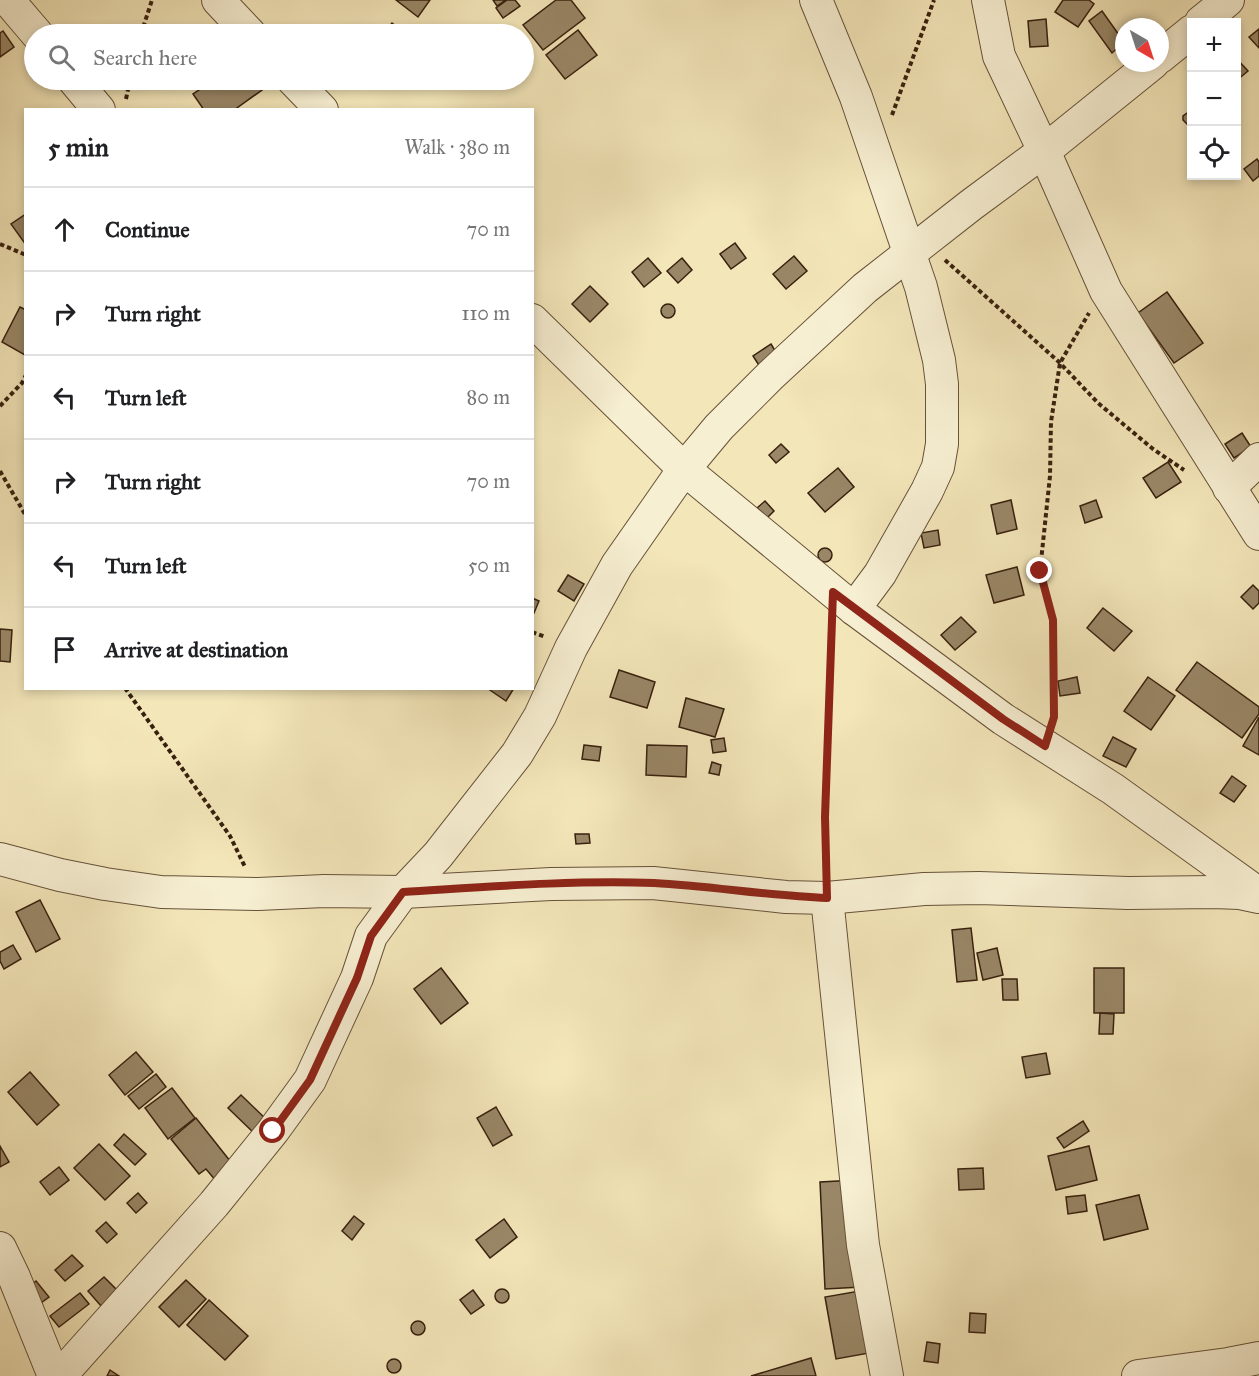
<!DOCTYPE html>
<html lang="en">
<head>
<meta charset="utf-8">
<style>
  :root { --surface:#fff; --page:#f6f6f6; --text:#202124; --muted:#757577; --line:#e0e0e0 }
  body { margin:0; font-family:"IM FELL Great Primer",serif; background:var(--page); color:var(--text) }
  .controls { position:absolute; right:18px; top:18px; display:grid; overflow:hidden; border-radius:0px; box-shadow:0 3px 9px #0003 }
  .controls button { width:54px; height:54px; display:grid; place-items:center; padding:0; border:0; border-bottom:2px solid var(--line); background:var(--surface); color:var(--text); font:30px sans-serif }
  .compass { position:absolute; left:1115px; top:18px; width:54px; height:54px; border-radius:50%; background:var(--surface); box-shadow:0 3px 9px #0003; rotate:141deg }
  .stop { position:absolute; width:18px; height:18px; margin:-14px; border:4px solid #8f2418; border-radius:50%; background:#fff }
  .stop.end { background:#8f2418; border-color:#fff; box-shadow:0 2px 6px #0008 }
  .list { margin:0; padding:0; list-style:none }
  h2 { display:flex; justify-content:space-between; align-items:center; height:78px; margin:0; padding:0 24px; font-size:26px }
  h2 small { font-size:20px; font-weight:400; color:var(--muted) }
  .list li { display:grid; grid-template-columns:39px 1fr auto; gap:18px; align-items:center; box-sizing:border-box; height:84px; padding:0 24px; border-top:2px solid var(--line) }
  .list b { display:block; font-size:22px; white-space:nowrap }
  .list em { font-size:20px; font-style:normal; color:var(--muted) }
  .icon { flex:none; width:33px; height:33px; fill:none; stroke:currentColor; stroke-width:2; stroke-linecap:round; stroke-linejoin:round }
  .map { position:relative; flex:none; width:1259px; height:1376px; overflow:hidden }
  .search { position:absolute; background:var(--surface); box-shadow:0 3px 9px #0003; left:24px; top:24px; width:510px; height:66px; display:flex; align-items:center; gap:15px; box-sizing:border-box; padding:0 21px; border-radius:33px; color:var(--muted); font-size:22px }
  .panel { position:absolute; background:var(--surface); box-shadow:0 3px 9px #0003; left:24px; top:108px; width:510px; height:582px; border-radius:0px }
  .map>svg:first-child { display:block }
  .building { fill:#998767; stroke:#38200e; stroke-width:1.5 }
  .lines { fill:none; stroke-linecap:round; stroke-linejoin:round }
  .minor-casing { stroke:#675239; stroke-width:34 }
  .path { stroke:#38200e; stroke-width:4; stroke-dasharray:4.5 3; stroke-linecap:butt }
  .minor { stroke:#f7efd2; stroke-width:32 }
  .route { stroke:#8f2418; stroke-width:8 }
</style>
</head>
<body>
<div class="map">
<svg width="1259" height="1376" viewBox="0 0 1259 1376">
  <rect width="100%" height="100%" fill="#f3e6b9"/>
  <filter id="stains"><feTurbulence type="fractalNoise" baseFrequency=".00333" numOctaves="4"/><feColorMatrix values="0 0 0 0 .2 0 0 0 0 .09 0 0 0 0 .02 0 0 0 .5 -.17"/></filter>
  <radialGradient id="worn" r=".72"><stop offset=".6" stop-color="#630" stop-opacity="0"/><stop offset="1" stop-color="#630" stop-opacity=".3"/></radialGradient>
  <!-- building -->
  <g class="building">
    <polygon points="396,0 430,0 418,17"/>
    <polygon points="493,0 506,0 497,6"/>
    <polygon points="507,0 515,0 520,6 503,18 496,8"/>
    <polygon points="556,0 571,0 585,18 543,50 523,25"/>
    <polygon points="1063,0 1089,0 1094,4 1078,27 1055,12"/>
    <polygon points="1102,11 1124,42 1112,53 1089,21"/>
    <polygon points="1046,19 1048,46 1030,47 1028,21"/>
    <polygon points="392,23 406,34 383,34"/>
    <polygon points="1259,29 1259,48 1249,37"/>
    <polygon points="578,30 597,55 565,79 546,55"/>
    <polygon points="3,31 14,47 0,57 0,33"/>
    <polygon points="1236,58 1248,71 1236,81"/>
    <polygon points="214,80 254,80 262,90 234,110 204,110 193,94"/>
    <polygon points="1190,111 1192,125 1188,125 1183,120 1183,116"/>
    <polygon points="1257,159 1259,162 1259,176 1253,181 1244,169"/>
    <polygon points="26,214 26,245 11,224"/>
    <polygon points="735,243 746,258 731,269 720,254"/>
    <polygon points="794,256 807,271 786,289 773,274"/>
    <polygon points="648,258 661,273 644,287 632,272"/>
    <polygon points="682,258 692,270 678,283 667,271"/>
    <polygon points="590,286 608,304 590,322 572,304"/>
    <polygon points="1167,292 1203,343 1174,363 1138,313"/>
    <circle cx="668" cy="311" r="7"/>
    <polygon points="20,307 26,310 25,355 2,342"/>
    <polygon points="771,344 780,359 762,370 753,356"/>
    <polygon points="1242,433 1251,447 1234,458 1225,444"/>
    <polygon points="781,444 789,452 776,463 769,455"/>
    <polygon points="1168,462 1181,482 1156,498 1143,478"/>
    <polygon points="838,468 854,487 825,512 808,493"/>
    <polygon points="1011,500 1017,529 997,534 991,505"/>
    <polygon points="1096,500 1102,517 1085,523 1080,506"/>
    <polygon points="765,501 774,511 767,518 757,508"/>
    <polygon points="938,530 940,545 924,548 921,533"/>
    <circle cx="825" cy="555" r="7"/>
    <polygon points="1017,567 1024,595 994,603 986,575"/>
    <polygon points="568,575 584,584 574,601 558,591"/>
    <polygon points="1253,585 1259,591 1259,603 1253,609 1241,597"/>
    <polygon points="532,598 539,601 534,613 532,612"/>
    <polygon points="1103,608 1132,631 1114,651 1087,628"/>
    <polygon points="961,617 976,632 955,650 941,635"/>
    <polygon points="0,629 12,630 10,662 0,661"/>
    <polygon points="1197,662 1259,707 1259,714 1242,738 1176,690"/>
    <polygon points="619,670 655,682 647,708 610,697"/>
    <polygon points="1077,677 1080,693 1060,696 1058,681"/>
    <polygon points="1148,677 1175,696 1151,730 1124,711"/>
    <polygon points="487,688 514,688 506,701"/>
    <polygon points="686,698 724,709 715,737 679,727"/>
    <polygon points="1259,717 1259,755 1243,746"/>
    <polygon points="1113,737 1136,749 1126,767 1103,756"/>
    <polygon points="724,738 726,751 713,753 711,740"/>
    <polygon points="584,745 601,747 599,761 582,759"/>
    <polygon points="647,745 687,746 686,777 646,775"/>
    <polygon points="712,762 721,765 719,775 709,773"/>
    <polygon points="1232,776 1246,786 1234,802 1220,793"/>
    <polygon points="575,834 589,834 590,843 576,844"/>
    <polygon points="40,900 60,939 36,952 16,912"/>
    <polygon points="971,928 977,980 957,982 952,930"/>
    <polygon points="13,945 21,959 4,969 0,961 0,952"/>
    <polygon points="997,948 1003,975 983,980 977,953"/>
    <polygon points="441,968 468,1003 441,1024 414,989"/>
    <rect x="1094" y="968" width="30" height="45"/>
    <polygon points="1002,979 1017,979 1018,1000 1003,1000"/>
    <polygon points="1100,1013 1114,1014 1113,1034 1099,1034"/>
    <polygon points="136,1052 153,1072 125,1095 109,1075"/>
    <polygon points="1046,1053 1050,1074 1026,1078 1022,1057"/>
    <polygon points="30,1072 59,1105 37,1125 8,1092"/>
    <polygon points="156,1074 166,1087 139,1109 128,1096"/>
    <polygon points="172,1088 195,1118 168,1139 145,1108"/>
    <polygon points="241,1095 270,1123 257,1136 228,1108"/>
    <polygon points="496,1107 512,1135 493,1146 477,1118"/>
    <polygon points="196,1118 234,1166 216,1181 206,1169 199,1174 171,1139"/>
    <polygon points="1083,1121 1089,1131 1064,1148 1057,1138"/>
    <polygon points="124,1134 146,1154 135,1165 114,1145"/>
    <polygon points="99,1144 130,1176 105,1200 74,1168"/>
    <polygon points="0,1146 9,1162 0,1167"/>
    <polygon points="1089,1146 1097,1180 1056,1190 1048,1156"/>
    <polygon points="59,1167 69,1180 50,1195 40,1182"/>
    <polygon points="983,1168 984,1189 959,1190 958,1169"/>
    <polygon points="856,1180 861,1287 825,1289 820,1182"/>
    <polygon points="138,1193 147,1203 136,1213 127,1203"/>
    <polygon points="1085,1195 1087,1211 1068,1214 1066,1197"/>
    <polygon points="1139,1195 1148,1229 1104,1240 1096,1205"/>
    <polygon points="354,1216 364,1224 352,1240 342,1231"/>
    <polygon points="504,1219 517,1237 490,1258 476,1240"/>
    <polygon points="106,1222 117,1234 107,1243 96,1231"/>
    <polygon points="72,1255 83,1266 65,1281 55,1270"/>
    <polygon points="104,1277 117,1290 101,1306 88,1291"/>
    <polygon points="186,1280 206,1299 179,1327 159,1307"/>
    <polygon points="36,1281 49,1297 34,1308 21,1293"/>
    <circle cx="502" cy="1296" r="7"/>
    <polygon points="473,1290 484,1305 471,1314 460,1300"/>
    <polygon points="865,1290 875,1352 836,1359 825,1297"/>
    <polygon points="80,1293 89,1304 59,1327 50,1316"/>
    <polygon points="209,1300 248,1336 225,1360 187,1325"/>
    <polygon points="970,1313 986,1314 985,1333 969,1332"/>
    <circle cx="418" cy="1328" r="7"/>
    <polygon points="927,1342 940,1344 938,1363 924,1361"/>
    <polygon points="811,1358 816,1376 751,1376"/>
    <circle cx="394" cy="1366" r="7"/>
    <polygon points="110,1370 119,1376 107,1376"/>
  </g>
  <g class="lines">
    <defs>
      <g id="minor">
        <polyline points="8,0 37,34"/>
        <polyline points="218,0 250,34"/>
        <polyline points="816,0 856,97 921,287 939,360 942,384 942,444 938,467 927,491 880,574 854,609"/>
        <polyline points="988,0 999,56 1044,151 1106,291 1259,534"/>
        <polyline points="1201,22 1228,0"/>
        <polyline points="1160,57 1192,31"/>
        <polyline points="74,80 99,110"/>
        <polyline points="293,80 322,110"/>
        <polyline points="532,320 684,469 854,609 1003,719 1113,789 1259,894"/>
        <polyline points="1229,488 1259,459"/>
        <polyline points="0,859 60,875 105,884 161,892 258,894 324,891 403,892 551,884 653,883 786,897 827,898 924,889 979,888 1128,893 1214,892 1240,893 1259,897"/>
        <polyline points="827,898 863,1245 887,1376"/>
        <polyline points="0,1248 14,1277 54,1376"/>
        <polyline points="60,1376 214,1204 273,1131 310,1080 357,978 371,936 403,892 438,855 517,754 540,716 571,648 617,565 684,469 719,427 771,375 865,288 971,205 1044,151 1153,63"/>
        <polyline points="1138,1376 1228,1364 1259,1358"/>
      </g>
    </defs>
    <!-- minor casing -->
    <use href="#minor" class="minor-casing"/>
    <!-- path -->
    <g class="path">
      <polyline points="141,34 152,0"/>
      <polyline points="126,99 130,80"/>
      <polyline points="892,115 934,0"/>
      <polyline points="0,244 26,255"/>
      <polyline points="945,260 1060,363 1098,403 1153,449 1184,470"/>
      <polyline points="0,406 22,383 26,375"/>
      <polyline points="0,471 26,516"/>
      <polyline points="532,632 546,637"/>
      <polyline points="125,688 230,836 245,867"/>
      <polyline points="1054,718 1053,620 1040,571 1050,476 1051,422 1060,363 1089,313"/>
      <polyline points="827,870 825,817 832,625"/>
    </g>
    <!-- minor -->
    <use href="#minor" class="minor"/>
  </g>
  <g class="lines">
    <!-- route -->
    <path class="route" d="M273,1131L310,1080L357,978L371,936L403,892C486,887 571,880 654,883C712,886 769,896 827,898L825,817L833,592L1003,719L1045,746L1054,717L1053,620L1040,571"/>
  </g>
  <rect width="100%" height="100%" filter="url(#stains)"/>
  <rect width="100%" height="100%" fill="url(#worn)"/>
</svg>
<div class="controls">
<button>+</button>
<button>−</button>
<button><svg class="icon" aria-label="locate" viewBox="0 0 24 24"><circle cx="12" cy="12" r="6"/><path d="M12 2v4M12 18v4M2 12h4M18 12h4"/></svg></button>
</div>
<svg class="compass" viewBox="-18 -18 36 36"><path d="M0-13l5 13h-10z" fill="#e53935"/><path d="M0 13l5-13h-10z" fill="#757577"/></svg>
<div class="stop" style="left:273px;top:1131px"></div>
<div class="stop end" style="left:1040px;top:571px"></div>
<div class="search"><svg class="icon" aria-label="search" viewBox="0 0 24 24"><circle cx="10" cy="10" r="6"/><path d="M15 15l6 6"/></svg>Search here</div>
<section class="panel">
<h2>5 min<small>Walk · 380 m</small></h2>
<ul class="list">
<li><svg class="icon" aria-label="ahead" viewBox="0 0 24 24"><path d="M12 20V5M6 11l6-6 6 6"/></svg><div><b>Continue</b></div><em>70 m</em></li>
<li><svg class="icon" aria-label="right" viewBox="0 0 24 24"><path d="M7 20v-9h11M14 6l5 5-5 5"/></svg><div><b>Turn right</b></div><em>110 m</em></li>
<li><svg class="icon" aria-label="left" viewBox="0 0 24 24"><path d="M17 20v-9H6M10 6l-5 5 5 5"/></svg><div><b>Turn left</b></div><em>80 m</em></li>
<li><svg class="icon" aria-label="right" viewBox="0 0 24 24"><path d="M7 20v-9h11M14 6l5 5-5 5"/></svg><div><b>Turn right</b></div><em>70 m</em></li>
<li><svg class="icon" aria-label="left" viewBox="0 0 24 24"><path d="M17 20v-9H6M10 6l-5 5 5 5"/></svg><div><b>Turn left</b></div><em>50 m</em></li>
<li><svg class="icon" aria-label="arrive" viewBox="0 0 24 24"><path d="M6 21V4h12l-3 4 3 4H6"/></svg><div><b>Arrive at destination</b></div></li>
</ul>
</section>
</div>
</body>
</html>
